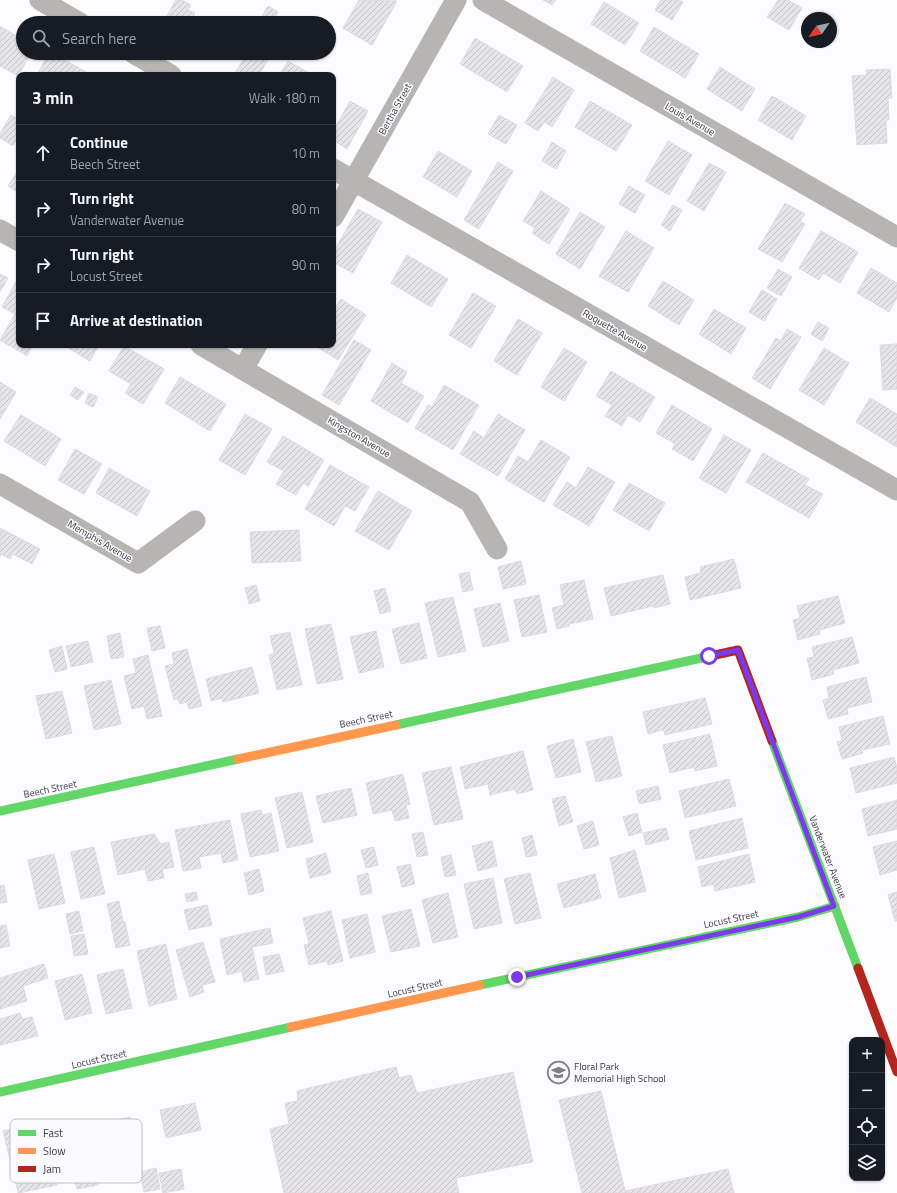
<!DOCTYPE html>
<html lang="en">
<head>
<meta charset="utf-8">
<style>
  :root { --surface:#171b24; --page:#242831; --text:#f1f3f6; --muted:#9ea1a6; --line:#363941 }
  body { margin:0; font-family:"Titillium Web",sans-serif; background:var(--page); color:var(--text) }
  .controls { position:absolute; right:12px; bottom:12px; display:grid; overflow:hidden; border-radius:8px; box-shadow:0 1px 3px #0004 }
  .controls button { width:36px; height:36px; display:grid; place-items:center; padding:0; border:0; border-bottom:1px solid var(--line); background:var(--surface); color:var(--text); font:20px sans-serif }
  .compass { position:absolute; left:801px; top:12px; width:36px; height:36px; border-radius:50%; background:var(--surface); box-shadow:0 1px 3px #0004; rotate:236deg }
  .stop { position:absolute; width:12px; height:12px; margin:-9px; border:3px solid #7c3aed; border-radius:50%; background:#fff }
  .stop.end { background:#7c3aed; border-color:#fff; box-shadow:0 1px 4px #0008 }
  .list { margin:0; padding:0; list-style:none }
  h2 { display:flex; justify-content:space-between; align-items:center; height:52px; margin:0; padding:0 16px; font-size:17px }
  h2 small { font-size:13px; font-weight:400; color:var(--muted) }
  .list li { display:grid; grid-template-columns:26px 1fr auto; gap:12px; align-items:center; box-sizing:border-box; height:56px; padding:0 16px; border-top:1px solid var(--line) }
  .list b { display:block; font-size:15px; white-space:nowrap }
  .list p { margin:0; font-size:13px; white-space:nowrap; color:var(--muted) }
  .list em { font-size:13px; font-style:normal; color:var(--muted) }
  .icon { flex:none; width:22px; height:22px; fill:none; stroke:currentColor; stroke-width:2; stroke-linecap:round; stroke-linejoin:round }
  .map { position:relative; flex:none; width:897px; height:1193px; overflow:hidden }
  .search { position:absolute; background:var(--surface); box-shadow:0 1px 3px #0004; left:16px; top:16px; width:320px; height:44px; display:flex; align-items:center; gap:10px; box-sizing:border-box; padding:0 14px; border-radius:22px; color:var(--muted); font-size:15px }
  .panel { position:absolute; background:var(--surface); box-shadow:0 1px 3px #0004; left:16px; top:72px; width:320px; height:276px; border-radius:8px }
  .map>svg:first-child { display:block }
  .building { fill:url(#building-hatch); stroke:#dcdbde }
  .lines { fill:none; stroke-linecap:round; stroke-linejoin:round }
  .street { stroke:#b7b5b4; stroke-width:21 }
  .fast { stroke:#63d668; stroke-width:9 }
  .slow { stroke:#ff974d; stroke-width:9 }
  .jam { stroke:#b3261e; stroke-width:9 }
  .route { stroke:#7c3aed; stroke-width:5 }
  .labels { text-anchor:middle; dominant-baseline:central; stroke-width:3; stroke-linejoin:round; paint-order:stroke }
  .street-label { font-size:10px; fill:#3b3940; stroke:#fbfafe }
  .poi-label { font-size:10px; fill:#3b3940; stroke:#fbfafe; text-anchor:start }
  .key { fill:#fbfafe; stroke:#c1c0c5; stroke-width:1 }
  .key-label { font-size:11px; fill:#3b3940 }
</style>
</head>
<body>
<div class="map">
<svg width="897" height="1193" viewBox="0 0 897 1193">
  <defs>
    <pattern id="building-hatch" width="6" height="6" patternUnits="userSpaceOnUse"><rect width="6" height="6" fill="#e5e4e8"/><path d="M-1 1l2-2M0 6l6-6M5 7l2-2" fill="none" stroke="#c5c4c8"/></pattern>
  </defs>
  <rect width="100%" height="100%" fill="#fcfbfd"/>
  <!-- building -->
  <g class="building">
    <polygon points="176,0 182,0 191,5 188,10 195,13 190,23 163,23"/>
    <polygon points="359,0 397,1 372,45 343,28"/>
    <polygon points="543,0 556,0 552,5"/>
    <polygon points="661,0 679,0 683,2 672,20 655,10"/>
    <polygon points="778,0 788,0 802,8 789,30 767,17"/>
    <polygon points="604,2 639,23 625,45 591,24"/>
    <polygon points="268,6 278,12 272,23 258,23"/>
    <polygon points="0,26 23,40 23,53 31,53 18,76 0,66"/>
    <polygon points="654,27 699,54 685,78 640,51"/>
    <polygon points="475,38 523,66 507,92 460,64"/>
    <polygon points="49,53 53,53 91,75 37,75"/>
    <polygon points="247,53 272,53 259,75 234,75"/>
    <polygon points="288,61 313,75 280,75"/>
    <polygon points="720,67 755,89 742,111 707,89"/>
    <polygon points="890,69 892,98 888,98 889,120 886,120 887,143 857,145 852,76 867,75 866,70"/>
    <polygon points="553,77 574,90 552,127 544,122 538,131 525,123"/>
    <polygon points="772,96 806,116 792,140 758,120"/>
    <polygon points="350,101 368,111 347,149 333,140 333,132"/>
    <polygon points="590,101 632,125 616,151 575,127"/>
    <polygon points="11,115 19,119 19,135 13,146 0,138 0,134"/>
    <polygon points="499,115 517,125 506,144 488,134"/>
    <polygon points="668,141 692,155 669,195 645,181"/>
    <polygon points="552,142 566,151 556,169 542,161"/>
    <polygon points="438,151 472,171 457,197 423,177"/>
    <polygon points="498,162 513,171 479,229 464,220"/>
    <polygon points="709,163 726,172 704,211 687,201"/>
    <polygon points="19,169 19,193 8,186"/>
    <polygon points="629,186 645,195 635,213 619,204"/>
    <polygon points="541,191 570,209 549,244 532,233 535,228 523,221"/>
    <polygon points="785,203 805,214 800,221 805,224 782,262 758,249"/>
    <polygon points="673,205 682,210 670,231 661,225"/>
    <polygon points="358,209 382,222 353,273 333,262 333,253"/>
    <polygon points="580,212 605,227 580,269 556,254"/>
    <polygon points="626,231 654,248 628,292 599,276"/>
    <polygon points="821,231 858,252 840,283 823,273 819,280 799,268"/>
    <polygon points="407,255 448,279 431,307 391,283"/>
    <polygon points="871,268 897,283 897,298 889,312 857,293"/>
    <polygon points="778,269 792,277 781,296 767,288"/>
    <polygon points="0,274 8,278 0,292"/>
    <polygon points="663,281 694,300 679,325 648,306"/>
    <polygon points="16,282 19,283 19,345 33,345 27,356 0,340 15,314 2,307"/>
    <polygon points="762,290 777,299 764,321 749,312"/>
    <polygon points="473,293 496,306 471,348 449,335"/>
    <polygon points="341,299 366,315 338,360 314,345 333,345 333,312"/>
    <polygon points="714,309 746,328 731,354 699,334"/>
    <polygon points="518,319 542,333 517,375 494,361"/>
    <polygon points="818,322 829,328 822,341 811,334"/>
    <polygon points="787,329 801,337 770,389 752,378 776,338 781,341"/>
    <polygon points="354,340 371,350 339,405 322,395"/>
    <polygon points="897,344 897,389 883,390 880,345"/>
    <polygon points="63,345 99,345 90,361"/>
    <polygon points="124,346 164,369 143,404 125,393 131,384 109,371"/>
    <polygon points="564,348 587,362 564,401 541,387"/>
    <polygon points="824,348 849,363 824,405 799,390"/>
    <polygon points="392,363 407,372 401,383 424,396 408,423 371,401"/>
    <polygon points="611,371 655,397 640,422 628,415 622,426 605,416 612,405 596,396"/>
    <polygon points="180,377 226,404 210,431 165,403"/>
    <polygon points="0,382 16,392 0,419"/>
    <polygon points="444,385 479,405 453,450 415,428 428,405 432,407"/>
    <polygon points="75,387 84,392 78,400 70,395"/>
    <polygon points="89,393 98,397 93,407 85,403"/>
    <polygon points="870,398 897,414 897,447 856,422"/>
    <polygon points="672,405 712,429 693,461 672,449 675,444 656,433"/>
    <polygon points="245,414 272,429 245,475 219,460"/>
    <polygon points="498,414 525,430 498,476 460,454 474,431 484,438"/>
    <polygon points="21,415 61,439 45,466 4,441"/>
    <polygon points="724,435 751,450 726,493 699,478"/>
    <polygon points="283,436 324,460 308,486 303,483 296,495 276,484 284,471 267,462"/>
    <polygon points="541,440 570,457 544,502 505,479 518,456 528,462"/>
    <polygon points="75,449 102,464 84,494 58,480"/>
    <polygon points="763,453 809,479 805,485 823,494 809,518 746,482"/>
    <polygon points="330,465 369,487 355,511 345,506 334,526 305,509"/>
    <polygon points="588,467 615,482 589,526 553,505 567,482 576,488"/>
    <polygon points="109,468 150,491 137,516 96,493"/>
    <polygon points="629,483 665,503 649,531 613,510"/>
    <polygon points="378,491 412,511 389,550 355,531"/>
    <polygon points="0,528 40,549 32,564 13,554 10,559 1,554 0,557"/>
    <polygon points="299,530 301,561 252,563 250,532"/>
    <polygon points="734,559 741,588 690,600 685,577 701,573 700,567"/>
    <polygon points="521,561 526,584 503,589 498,567"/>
    <polygon points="469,572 473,590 463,592 459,574"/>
    <polygon points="663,575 670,604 654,608 653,606 611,616 604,588"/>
    <polygon points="584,580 593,619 569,624 569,626 557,629 552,608 564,605 560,585"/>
    <polygon points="256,585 260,601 249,604 245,588"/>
    <polygon points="385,588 391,611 380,614 374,591"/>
    <polygon points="539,595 547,632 522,637 514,600"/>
    <polygon points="838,596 845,623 819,630 820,634 798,640 793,620 800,618 797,606"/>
    <polygon points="453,597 466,651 438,657 425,603"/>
    <polygon points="500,603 509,641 483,647 474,609"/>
    <polygon points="419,623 427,658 401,664 392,629"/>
    <polygon points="331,624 343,679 317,684 305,629"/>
    <polygon points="160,626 165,648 152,651 147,628"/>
    <polygon points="376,631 384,667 359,673 350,637"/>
    <polygon points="290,632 302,685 277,690 269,655 274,653 270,636"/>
    <polygon points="120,633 124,657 111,659 107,636"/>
    <polygon points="852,637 859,663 833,670 834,674 812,680 807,658 814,657 812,647"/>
    <polygon points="88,641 93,662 71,667 66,646"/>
    <polygon points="62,646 67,669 55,672 49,650"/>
    <polygon points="187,649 202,706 189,709 187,702 180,704 178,699 174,700 165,666 174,664 172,653"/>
    <polygon points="148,655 162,716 147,719 144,706 132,709 124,676 136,673 133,659"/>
    <polygon points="252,667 259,693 223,702 222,698 211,701 206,679"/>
    <polygon points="866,677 872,702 847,708 848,714 828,719 823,700 829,698 827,687"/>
    <polygon points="111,680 121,724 94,730 84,686"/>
    <polygon points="62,691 72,733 46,739 36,696"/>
    <polygon points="705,698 712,724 665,735 663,730 648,734 643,712"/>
    <polygon points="883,716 890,744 862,750 863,753 842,759 837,742 842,741 839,727"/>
    <polygon points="710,734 717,766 695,771 694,767 670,773 663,745"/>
    <polygon points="612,736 622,776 596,782 586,742"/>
    <polygon points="573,739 581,772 556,778 547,746"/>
    <polygon points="523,751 533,790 517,794 515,789 490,795 488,784 465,789 460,767"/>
    <polygon points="894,757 897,768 897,783 856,793 850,768"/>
    <polygon points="451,767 463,819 434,825 422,773"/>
    <polygon points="403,774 410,804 406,805 409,818 395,821 392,810 373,814 366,783"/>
    <polygon points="729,779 736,806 685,818 679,791"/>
    <polygon points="658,786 661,799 639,804 636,791"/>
    <polygon points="351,788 357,815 323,823 316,796"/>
    <polygon points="302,792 313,842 287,848 275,798"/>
    <polygon points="565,796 573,822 559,826 552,799"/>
    <polygon points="897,800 897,829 868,836 862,809"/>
    <polygon points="261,810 262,815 271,813 279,851 250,857 241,814"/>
    <polygon points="637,813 642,832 629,836 623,817"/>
    <polygon points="742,818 748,848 696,860 689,831"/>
    <polygon points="230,820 238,860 223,863 221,853 199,857 201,868 183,871 175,830"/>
    <polygon points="593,821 599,845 584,849 577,826"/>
    <polygon points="666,828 669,839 646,845 643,833"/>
    <polygon points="423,832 428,855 417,857 412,834"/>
    <polygon points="154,834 161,844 169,842 174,867 162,869 164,878 148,881 145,869 118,875 111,842"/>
    <polygon points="532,835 537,855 526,857 522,838"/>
    <polygon points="492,841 497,866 478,871 472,846"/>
    <polygon points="897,841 897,870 880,875 873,847"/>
    <polygon points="94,847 105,894 81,899 71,852"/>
    <polygon points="374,847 378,865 366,868 361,850"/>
    <polygon points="635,850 646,891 619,898 610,858"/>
    <polygon points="326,853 331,873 310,878 306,859"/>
    <polygon points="54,854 65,903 39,909 28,860"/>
    <polygon points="749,854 755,882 715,891 714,884 702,887 698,867"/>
    <polygon points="451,855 456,875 445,877 441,857"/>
    <polygon points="410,864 415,884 402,887 397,867"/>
    <polygon points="259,869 264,891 249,895 244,873"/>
    <polygon points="368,873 372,893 361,895 357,876"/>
    <polygon points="530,873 541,918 515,924 504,879"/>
    <polygon points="595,874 601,898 564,908 557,884"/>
    <polygon points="493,878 502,923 474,929 464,884"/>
    <polygon points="4,885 7,902 0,903 0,886"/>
    <polygon points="196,892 198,900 187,902 185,894"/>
    <polygon points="897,892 897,921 895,921 888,895"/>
    <polygon points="448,893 458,937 433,943 422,900"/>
    <polygon points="119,901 123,922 112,925 107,904"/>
    <polygon points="207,905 212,925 189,930 184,910"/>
    <polygon points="411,909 420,946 391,952 382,916"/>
    <polygon points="79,911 83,931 70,934 66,914"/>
    <polygon points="331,911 343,961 328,965 327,961 309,965 304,945 309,944 303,918"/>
    <polygon points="367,914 375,952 350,958 342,920"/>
    <polygon points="125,922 130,945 116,948 111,925"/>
    <polygon points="6,925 10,946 0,948 0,926"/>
    <polygon points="270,928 273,943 252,947 259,979 244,982 242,971 227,975 220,939"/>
    <polygon points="84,934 88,954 74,956 71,936"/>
    <polygon points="203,942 215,982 202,985 204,992 190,997 176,950"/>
    <polygon points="166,944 177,999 149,1006 137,951"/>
    <polygon points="279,954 284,971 266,975 263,957"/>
    <polygon points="44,964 48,978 23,986 27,1001 0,1009 0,978"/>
    <polygon points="123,969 132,1008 106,1014 97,975"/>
    <polygon points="82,974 92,1013 65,1020 55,981"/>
    <polygon points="20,1013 22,1019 32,1017 38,1036 0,1045 0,1019"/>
    <polygon points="396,1067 399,1078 411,1075 417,1093 513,1072 533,1162 456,1178 459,1193 284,1193 270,1129 289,1124 285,1103 298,1101 297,1091"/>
    <polygon points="601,1091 625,1191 728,1169 734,1193 582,1193 559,1100"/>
    <polygon points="195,1103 201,1130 166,1138 160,1110"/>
    <polygon points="130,1117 136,1144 100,1152 94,1125"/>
    <polygon points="56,1119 62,1148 10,1160 3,1131"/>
    <polygon points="42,1158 43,1165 52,1163 57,1185 18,1193 12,1165"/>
    <polygon points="156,1168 160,1189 144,1192 140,1172"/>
    <polygon points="181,1169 184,1189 163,1193 159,1173"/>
    <polygon points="95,1172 98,1185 77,1189 74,1177"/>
  </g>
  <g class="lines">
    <!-- street -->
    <g class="street">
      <polyline points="40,0 80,23"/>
      <polyline points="483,0 897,237"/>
      <polyline points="133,53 171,75"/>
      <polyline points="333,169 897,490"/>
      <polyline points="333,217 456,0"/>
      <polyline points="0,230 19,241"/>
      <polyline points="201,345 470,502 497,549"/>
      <polyline points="243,369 257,345"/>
      <polyline points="0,484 138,563 195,521"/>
    </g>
    <!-- fast -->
    <g class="fast">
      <polyline points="396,725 715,655"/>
      <polyline points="772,741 858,968"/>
      <polyline points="0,811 238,759"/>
      <polyline points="480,985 798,917 835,906"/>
      <polyline points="0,1092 291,1027"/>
    </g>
    <!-- slow -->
    <g class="slow">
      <polyline points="238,759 396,725"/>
      <polyline points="291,1027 480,985"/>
    </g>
    <!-- jam -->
    <g class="jam">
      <polyline points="715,655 738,650 772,741"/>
      <polyline points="858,968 897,1072"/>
    </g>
  </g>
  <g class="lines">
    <!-- route -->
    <polyline class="route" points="517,977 798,917 834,906 738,650 709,656"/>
  </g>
  <!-- icons -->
  <defs>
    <symbol id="school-ring" viewBox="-11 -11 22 22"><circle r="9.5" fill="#fbfafe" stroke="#7f7d82" stroke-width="1.5"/><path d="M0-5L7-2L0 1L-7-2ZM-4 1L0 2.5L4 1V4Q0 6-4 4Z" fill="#7f7d82"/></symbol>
  </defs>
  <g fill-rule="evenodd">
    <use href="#school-ring" x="546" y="1060" width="25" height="25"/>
  </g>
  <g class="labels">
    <!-- street labels -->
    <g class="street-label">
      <text transform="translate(395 109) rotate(-61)">Bertha Street</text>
      <text transform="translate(690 119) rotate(30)">Louis Avenue</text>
      <text transform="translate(615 330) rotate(30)">Roquette Avenue</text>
      <text transform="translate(359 437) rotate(30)">Kingston Avenue</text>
      <text transform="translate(100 541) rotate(30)">Memphis Avenue</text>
      <text transform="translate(366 719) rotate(-12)">Beech Street</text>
      <text transform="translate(50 789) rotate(-12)">Beech Street</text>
      <text transform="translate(828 857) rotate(69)">Vanderwater Avenue</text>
      <text transform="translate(731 919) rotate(-12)">Locust Street</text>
      <text transform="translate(415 988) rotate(-13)">Locust Street</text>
      <text transform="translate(99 1059) rotate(-13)">Locust Street</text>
    </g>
    <!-- poi labels -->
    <g class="poi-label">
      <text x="574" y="1066">Floral Park<tspan x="574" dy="12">Memorial High School</tspan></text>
    </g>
  </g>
  <!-- legend -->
  <rect x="10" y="1119" width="132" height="64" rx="6" class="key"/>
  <rect x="18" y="1130" width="18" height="6" fill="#63d668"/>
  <rect x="18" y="1148" width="18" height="6" fill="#ff974d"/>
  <rect x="18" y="1166" width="18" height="6" fill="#b3261e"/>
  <g class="key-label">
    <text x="43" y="1137">Fast</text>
    <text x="43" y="1155">Slow</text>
    <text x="43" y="1173">Jam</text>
  </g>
</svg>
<div class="controls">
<button>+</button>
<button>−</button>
<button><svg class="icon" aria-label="locate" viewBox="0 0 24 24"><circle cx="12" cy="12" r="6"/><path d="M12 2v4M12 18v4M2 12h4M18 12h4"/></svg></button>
<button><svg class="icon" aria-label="layers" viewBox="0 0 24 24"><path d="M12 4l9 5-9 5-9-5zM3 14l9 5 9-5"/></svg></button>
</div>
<svg class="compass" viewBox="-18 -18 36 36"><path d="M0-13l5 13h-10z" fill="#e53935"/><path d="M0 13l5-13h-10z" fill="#9ea1a6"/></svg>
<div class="stop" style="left:709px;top:656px"></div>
<div class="stop end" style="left:517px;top:977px"></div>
<div class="search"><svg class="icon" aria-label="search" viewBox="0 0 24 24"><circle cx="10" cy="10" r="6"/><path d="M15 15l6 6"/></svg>Search here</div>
<section class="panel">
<h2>3 min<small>Walk · 180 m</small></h2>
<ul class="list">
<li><svg class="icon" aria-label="ahead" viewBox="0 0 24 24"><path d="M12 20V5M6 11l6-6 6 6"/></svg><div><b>Continue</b><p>Beech Street</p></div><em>10 m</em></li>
<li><svg class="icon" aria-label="right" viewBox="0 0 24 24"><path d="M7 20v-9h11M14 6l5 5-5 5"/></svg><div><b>Turn right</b><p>Vanderwater Avenue</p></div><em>80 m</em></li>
<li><svg class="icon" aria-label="right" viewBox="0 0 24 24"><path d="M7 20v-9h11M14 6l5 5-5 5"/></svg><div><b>Turn right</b><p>Locust Street</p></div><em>90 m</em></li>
<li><svg class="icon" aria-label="arrive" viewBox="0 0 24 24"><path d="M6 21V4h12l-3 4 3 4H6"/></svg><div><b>Arrive at destination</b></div></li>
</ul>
</section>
</div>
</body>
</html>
